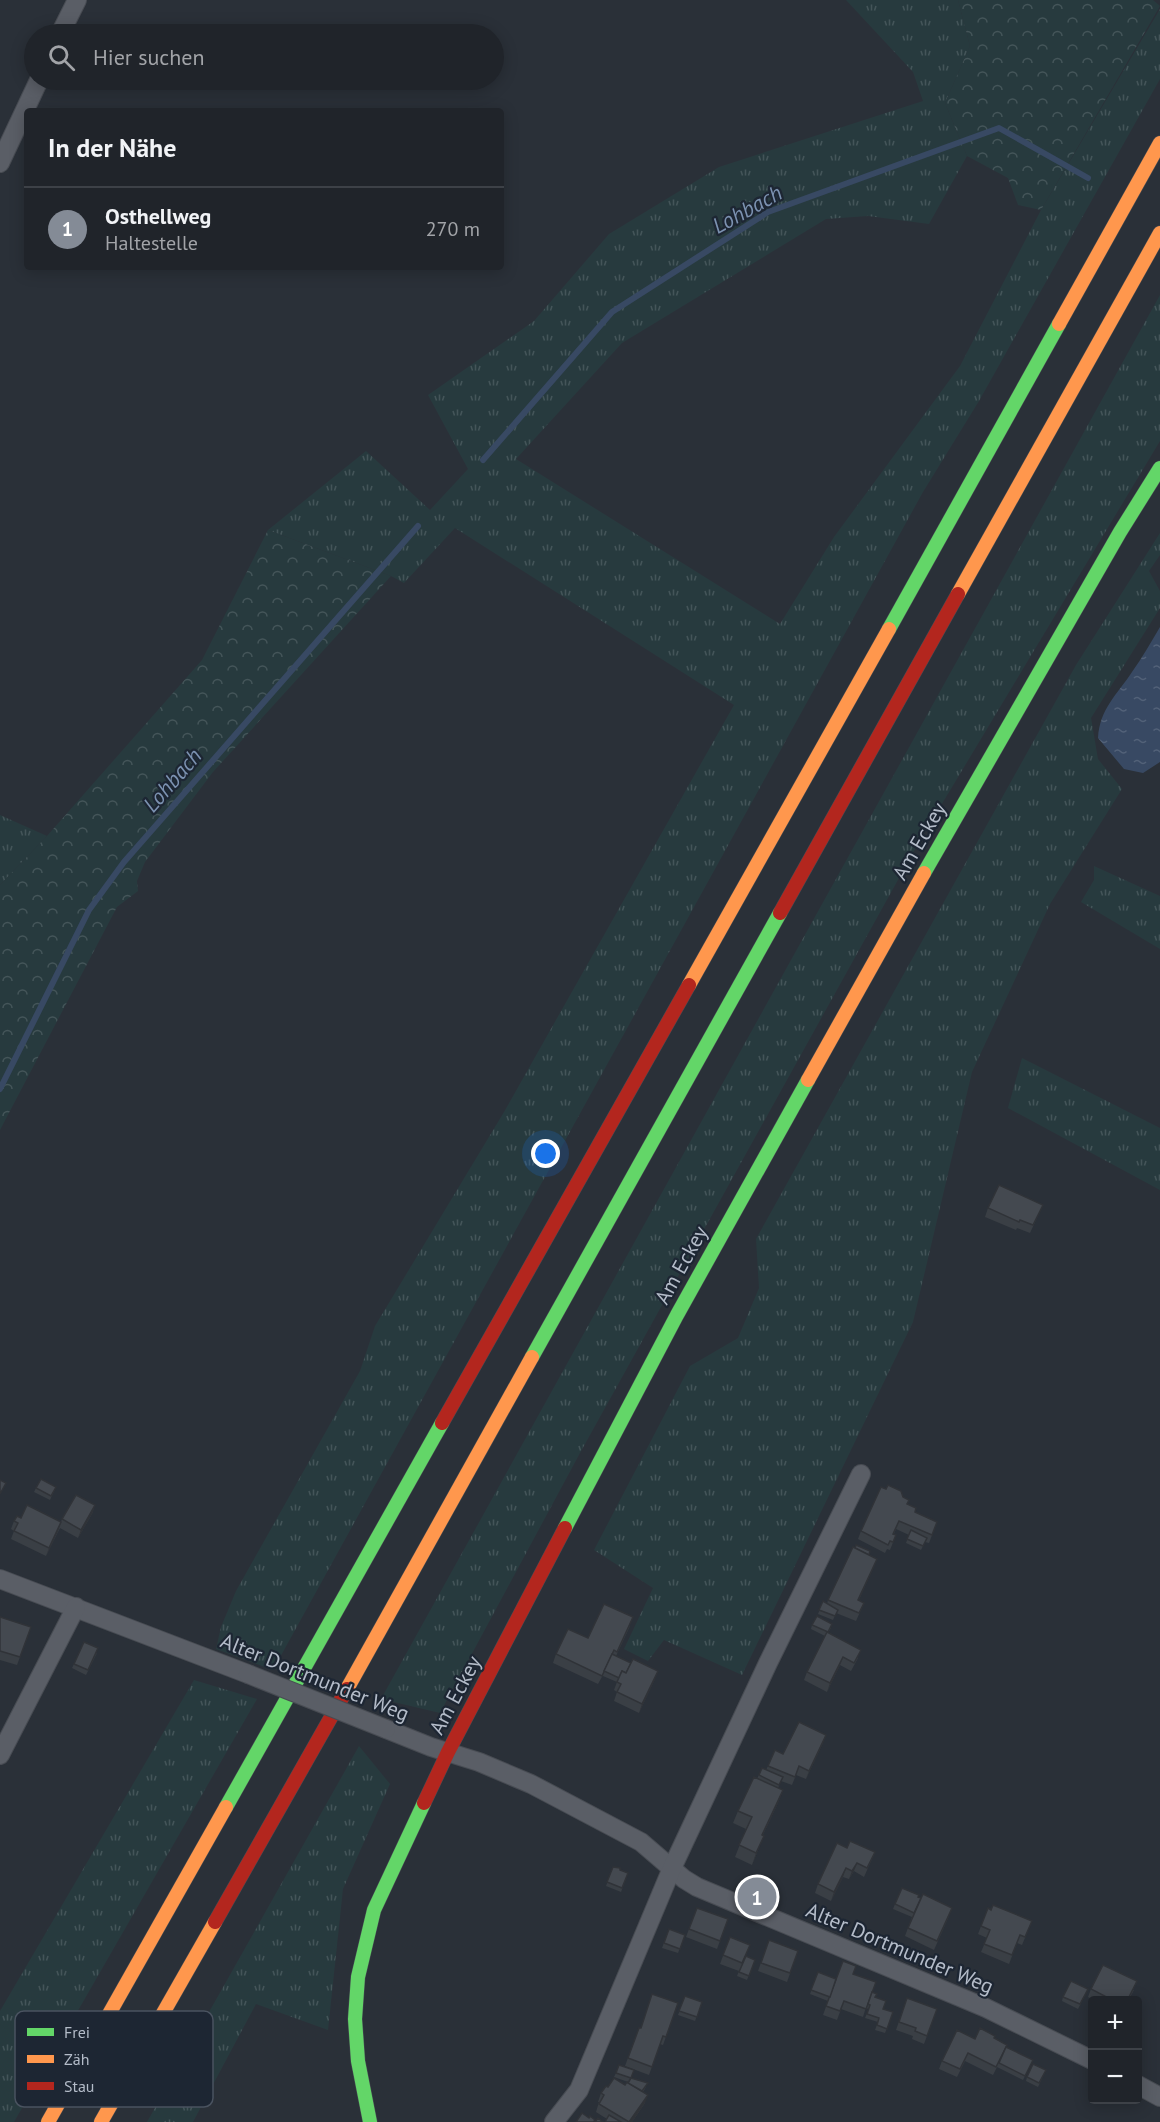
<!DOCTYPE html>
<html lang="de">
<head>
<meta charset="utf-8">
<style>
  :root { --surface:#20242a; --page:#2d3036; --text:#f1f3f6; --muted:#a2a4a8; --line:#3d4147; --accent:#848b96 }
  body { margin:0; font-family:"PT Sans",sans-serif; background:var(--page); color:var(--text) }
  .controls { position:absolute; right:18px; bottom:18px; display:grid; overflow:hidden; border-radius:6px; box-shadow:0 3px 15px #0003 }
  .controls button { width:54px; height:54px; display:grid; place-items:center; padding:0; border:0; border-bottom:2px solid var(--line); background:var(--surface); color:var(--text); font:30px sans-serif }
  .you { position:absolute; left:546px; top:1154px; width:21px; height:21px; margin:-15px; border:4px solid #fff; border-radius:50%; background:#1a73e8; box-shadow:0 0 0 9px #1a73e833 }
  .badge { display:grid; place-items:center; width:39px; height:39px; border-radius:50%; background:var(--accent); color:#fff; font-size:20px; font-weight:700 }
  .pin { position:absolute; translate:-50% -50%; border:3px solid #fff; box-shadow:0 2px 6px #0006 }
  .list { margin:0; padding:0; list-style:none }
  h2 { display:flex; justify-content:space-between; align-items:center; height:78px; margin:0; padding:0 24px; font-size:26px }
  h2 small { font-size:20px; font-weight:400; color:var(--muted) }
  .list li { display:grid; grid-template-columns:39px 1fr auto; gap:18px; align-items:center; box-sizing:border-box; height:84px; padding:0 24px; border-top:2px solid var(--line) }
  .list b { display:block; font-size:22px; white-space:nowrap }
  .list p { margin:0; font-size:20px; white-space:nowrap; color:var(--muted) }
  .list em { font-size:20px; font-style:normal; color:var(--muted) }
  .icon { flex:none; width:33px; height:33px; fill:none; stroke:currentColor; stroke-width:2; stroke-linecap:round; stroke-linejoin:round }
  .map { position:relative; flex:none; width:1160px; height:2122px; overflow:hidden }
  .search { position:absolute; background:var(--surface); box-shadow:0 3px 15px #0003; left:24px; top:24px; width:480px; height:66px; display:flex; align-items:center; gap:15px; box-sizing:border-box; padding:0 21px; border-radius:33px; color:var(--muted); font-size:22px }
  .panel { position:absolute; background:var(--surface); box-shadow:0 3px 15px #0003; left:24px; top:108px; width:480px; height:162px; border-radius:6px }
  .map>svg:first-child { display:block }
  .grass { fill:url(#grass-tufts) }
  .forest { fill:url(#forest-crowns) }
  .water { fill:url(#water-ripples) }
  .lines { fill:none; stroke-linecap:round; stroke-linejoin:round }
  .stream { stroke:#384963; stroke-width:6 }
  .street-casing { stroke:#484c53; stroke-width:20 }
  .fast-casing { stroke:#484c53; stroke-width:15 }
  .slow-casing { stroke:#484c53; stroke-width:15 }
  .jam-casing { stroke:#484c53; stroke-width:15 }
  .street { stroke:#5a5e66; stroke-width:18 }
  .fast { stroke:#63d668; stroke-width:14 }
  .slow { stroke:#ff974d; stroke-width:14 }
  .jam { stroke:#b3261e; stroke-width:14 }
  .street-bridge-casing { stroke:#484c53; stroke-width:20; stroke-linecap:butt }
  .street-bridge { stroke:#5a5e66; stroke-width:18 }
  .wall { fill:#3a3f45 }
  .shaded-wall { fill:#303338 }
  .building { fill:#444950; stroke:#303338; stroke-width:1.5 }
  .labels { text-anchor:middle; dominant-baseline:central; stroke-width:4.5; stroke-linejoin:round; paint-order:stroke }
  .street-label { font-size:21px; fill:#b4bcc9; stroke:#1d2633 }
  .water-label { font-size:22px; font-style:italic; fill:#7c92b1; stroke:#1d2633 }
  .key { fill:#1d2633; stroke:#4a5360; stroke-width:1.5 }
  .key-label { font-size:16px; fill:#b4bcc9 }
</style>
</head>
<body>
<div class="map">
<svg width="1160" height="2122" viewBox="0 0 1160 2122">
  <defs>
    <pattern id="grass-tufts" width="24" height="20" patternUnits="userSpaceOnUse" patternTransform="scale(1.5)"><rect width="24" height="20" fill="#273a3e"/><path d="M3 7l-1-3M5 7V3M7 7l1-3M15 17l-1-3M17 17v-4M19 17l1-3" fill="none" stroke="#445559"/></pattern>
    <pattern id="forest-crowns" width="20" height="18" patternUnits="userSpaceOnUse" patternTransform="scale(1.5)"><rect width="20" height="18" fill="#273a3e"/><path d="M2 6a3 3 0 1 1 6 0M12 15a3 3 0 1 1 6 0" fill="none" stroke="#445559"/></pattern>
    <pattern id="water-ripples" width="26" height="14" patternUnits="userSpaceOnUse" patternTransform="scale(1.5)"><rect width="26" height="14" fill="#384963"/><path d="M2 4q2-2 4 0t4 0M15 11q2-2 4 0t4 0" fill="none" stroke="#526178"/></pattern>
  </defs>
  <rect width="100%" height="100%" fill="#2a3038"/>
  <!-- grass -->
  <g class="grass">
    <polygon points="846,0 958,0 970,46 945,103 967,156 929,224 868,216 826,219 622,343 516,459 780,624 834,537 960,366 1041,210 1160,9 1160,79 979,401 923,492 273,1670 216,1649 221,1627 236,1591 360,1371 375,1326 504,1112 734,705 455,528 404,583 391,576 268,530 366,451 430,510 468,469 428,395 534,321 609,234 719,167 923,101 913,72"/>
    <polygon points="1160,295 1160,441 919,842 580,1453 440,1713 381,1699"/>
    <polygon points="1160,533 1160,555 1149,571 1160,591 1160,608 1091,718 1098,759 1122,789 1050,904 972,1072 913,1322 742,1675 664,1640 648,1661 624,1649 653,1588 594,1550 690,1366 738,1338 759,1288 756,1239 1076,665"/>
    <polygon points="0,815 47,836 0,885"/>
    <polygon points="1094,866 1160,896 1160,949 1081,902 1094,880"/>
    <polygon points="1022,1058 1160,1128 1160,1190 1008,1108"/>
    <polygon points="194,1680 257,1699 14,2122 0,2122 0,2011"/>
    <polygon points="359,1746 390,1784 343,1889 328,2030 256,2004 193,2122 147,2122"/>
  </g>
  <!-- forest -->
  <g class="forest">
    <polygon points="958,0 1153,0 1160,6 1041,210 1018,205 1008,178 967,156 945,103 970,46"/>
    <polygon points="268,530 391,576 213,772 145,862 137,881 138,891 117,907 0,1130 0,885 47,836 202,660"/>
  </g>
  <!-- water -->
  <path class="water" d="M1160,627V762L1143,773L1124,769L1098,738C1100,708 1117,695 1132,672C1142,658 1151,642 1160,627Z"/>
  <g class="lines">
    <!-- stream -->
    <g class="stream">
      <polyline points="483,460 612,312 768,212 999,128 1088,178"/>
      <polyline points="0,1089 89,910 124,862 418,526"/>
    </g>
    <defs>
      <g id="street">
        <polyline points="60,34 77,0"/>
        <polyline points="0,163 39,80"/>
        <polyline points="0,1579 248,1674"/>
        <polyline points="386,1729 431,1747 479,1762 531,1784 641,1842 684,1879 697,1887 986,2008 1092,2060"/>
        <polyline points="0,1755 76,1607"/>
        <polyline points="1138,2085 1160,2097"/>
        <polyline points="554,2122 579,2090 672,1868 768,1663 861,1474"/>
      </g>
      <g id="fast">
        <polyline points="889,629 1059,324"/>
        <polyline points="924,873 1120,532 1160,468"/>
        <polyline points="532,1357 780,913"/>
        <polyline points="565,1528 677,1315 808,1080"/>
        <polyline points="226,1807 442,1423"/>
        <polyline points="370,2122 358,2061 355,2019 358,1977 374,1910 424,1803"/>
      </g>
      <g id="slow">
        <polyline points="1059,324 1160,143"/>
        <polyline points="958,594 1160,233"/>
        <polyline points="689,985 889,629"/>
        <polyline points="808,1080 924,873"/>
        <polyline points="347,1689 532,1357"/>
        <polyline points="48,2122 226,1807"/>
        <polyline points="101,2122 215,1922"/>
      </g>
      <g id="jam">
        <polyline points="780,913 958,594"/>
        <polyline points="442,1423 689,985"/>
        <polyline points="424,1803 448,1752 565,1528"/>
        <polyline points="215,1922 347,1689"/>
      </g>
    </defs>
    <!-- street casing -->
    <use href="#street" class="street-casing"/>
    <!-- fast casing -->
    <use href="#fast" class="fast-casing"/>
    <!-- slow casing -->
    <use href="#slow" class="slow-casing"/>
    <!-- jam casing -->
    <use href="#jam" class="jam-casing"/>
    <!-- street -->
    <use href="#street" class="street"/>
    <!-- fast -->
    <use href="#fast" class="fast"/>
    <!-- slow -->
    <use href="#slow" class="slow"/>
    <!-- jam -->
    <use href="#jam" class="jam"/>
    <defs>
      <polyline id="street-bridge" points="248,1674 386,1729"/>
    </defs>
    <!-- street-bridge casing -->
    <use href="#street-bridge" class="street-bridge-casing"/>
    <!-- street-bridge -->
    <use href="#street-bridge" class="street-bridge"/>
  </g>
  <!-- wall -->
  <g class="wall">
    <polygon points="1043,1205 1030,1233 1017,1228 1016,1230 985,1217 988,1208"/>
    <polygon points="56,1487 50,1500 34,1492 36,1488"/>
    <polygon points="903,1497 907,1504 915,1512 937,1522 929,1543 925,1542 921,1550 906,1543 909,1535 896,1529 894,1534 896,1535 890,1550 887,1549 885,1553 858,1539 861,1531"/>
    <polygon points="95,1505 92,1514 78,1538 60,1528 46,1556 11,1539 14,1531 11,1529 14,1521 61,1522 62,1519"/>
    <polygon points="869,1555 877,1559 859,1600 864,1603 856,1621 836,1613 833,1620 818,1614 823,1601 827,1604 828,1600"/>
    <polygon points="0,1617 31,1627 17,1665 0,1660"/>
    <polygon points="812,1625 831,1628 828,1633 858,1658 851,1671 840,1665 827,1692 804,1680 807,1672 825,1636 811,1629"/>
    <polygon points="630,1626 616,1656 655,1679 639,1713 614,1701 617,1692 614,1690 617,1682 603,1676 603,1675 598,1684 553,1663 556,1654 588,1638"/>
    <polygon points="97,1653 86,1675 72,1668 74,1664"/>
    <polygon points="823,1743 806,1779 796,1775 792,1785 781,1781 778,1788 783,1790 778,1803 763,1835 759,1848 752,1865 735,1857 746,1829 733,1823 738,1811 757,1779 762,1768 766,1770 768,1766 783,1754"/>
    <polygon points="847,1848 875,1852 864,1877 854,1871 849,1879 843,1877 831,1901 815,1893 818,1884"/>
    <polygon points="613,1867 628,1873 621,1892 606,1886"/>
    <polygon points="918,1897 949,1916 934,1950 905,1936 912,1917 893,1909 895,1904"/>
    <polygon points="697,1908 728,1919 717,1949 686,1937"/>
    <polygon points="988,1908 1032,1921 1022,1945 1017,1943 1009,1964 981,1952 987,1938 978,1934"/>
    <polygon points="669,1929 685,1935 678,1953 662,1948"/>
    <polygon points="730,1937 746,1956 755,1960 747,1980 737,1976 739,1971 720,1964"/>
    <polygon points="769,1940 798,1951 787,1982 758,1971"/>
    <polygon points="818,1972 836,1979 853,1974 872,1992 883,2009 893,2012 885,2033 875,2030 878,2022 865,2018 869,2009 866,2008 866,2007 863,2017 841,2009 837,2020 823,2015 828,2001 810,1994"/>
    <polygon points="1091,1989 1134,1990 1128,2001 1095,2001 1088,1997"/>
    <polygon points="1086,1993 1078,2009 1062,2001 1063,1997"/>
    <polygon points="685,1996 702,2002 695,2021 678,2015"/>
    <polygon points="907,1998 937,2009 924,2044 912,2039 913,2036 896,2030"/>
    <polygon points="678,2003 663,2045 660,2044 649,2075 625,2066 639,2028 641,2028"/>
    <polygon points="994,2038 1005,2049 1033,2060 1023,2080 997,2067 998,2065 993,2075 965,2061 957,2077 939,2069 942,2061 975,2039"/>
    <polygon points="1046,2070 1038,2087 1026,2081 1027,2077"/>
    <polygon points="616,2073 631,2078 646,2087 643,2092 645,2103 632,2122 605,2122 607,2119 596,2112 599,2102 598,2102 601,2093 608,2087 625,2085 628,2082 614,2077"/>
  </g>
  <!-- shaded-wall -->
  <g class="shaded-wall">
    <polygon points="95,1505 92,1514 78,1538 81,1530"/>
    <polygon points="61,1522 58,1531 46,1556 49,1548"/>
    <polygon points="877,1559 874,1567 855,1608 858,1600"/>
    <polygon points="843,1657 840,1665 827,1692 830,1683"/>
    <polygon points="658,1671 655,1679 639,1713 642,1704"/>
    <polygon points="826,1735 823,1743 806,1779 809,1771"/>
    <polygon points="783,1790 778,1803 757,1847 762,1835"/>
    <polygon points="764,1836 759,1848 752,1865 756,1853"/>
    <polygon points="857,1863 854,1871 849,1879 852,1871"/>
    <polygon points="846,1868 843,1877 831,1901 834,1892"/>
    <polygon points="648,2095 645,2103 632,2122 629,2122"/>
  </g>
  <!-- building -->
  <g class="building">
    <polygon points="999,1185 1043,1205 1033,1225 1020,1220 1019,1222 988,1208"/>
    <polygon points="41,1479 56,1487 51,1496 36,1488"/>
    <polygon points="0,1480 6,1483 0,1494"/>
    <polygon points="888,1485 901,1491 903,1497 909,1500 907,1504 916,1508 915,1512 937,1522 932,1535 899,1521 893,1534 896,1535 893,1542 890,1541 888,1545 861,1531 881,1487 886,1489"/>
    <polygon points="76,1495 95,1505 81,1530 62,1519"/>
    <polygon points="27,1505 61,1522 49,1548 14,1531 18,1523 14,1521 17,1516 21,1518"/>
    <polygon points="911,1530 927,1538 923,1546 907,1539"/>
    <polygon points="856,1545 870,1551 869,1555 855,1548"/>
    <polygon points="853,1547 877,1559 858,1600 864,1603 859,1613 828,1600"/>
    <polygon points="823,1601 838,1610 835,1616 819,1610"/>
    <polygon points="604,1604 633,1617 617,1652 614,1650 602,1676 556,1654 568,1629 588,1638"/>
    <polygon points="817,1616 832,1624 828,1632 812,1625"/>
    <polygon points="0,1617 31,1627 20,1657 0,1651"/>
    <polygon points="827,1632 861,1650 854,1663 843,1657 830,1683 807,1672"/>
    <polygon points="84,1642 98,1648 88,1670 74,1664"/>
    <polygon points="612,1654 631,1663 626,1673 622,1671 619,1678 604,1671"/>
    <polygon points="633,1659 658,1671 642,1704 617,1692 621,1684 617,1682 622,1671 626,1673"/>
    <polygon points="799,1722 826,1735 809,1771 799,1766 795,1777 768,1766 775,1750 783,1754"/>
    <polygon points="762,1768 783,1777 779,1785 759,1775"/>
    <polygon points="754,1777 783,1790 762,1835 764,1836 756,1853 739,1845 752,1817 738,1811"/>
    <polygon points="850,1841 875,1852 867,1868 857,1863 852,1871 846,1868 834,1892 818,1884 837,1843 847,1848"/>
    <polygon points="613,1867 620,1868 620,1870 628,1873 622,1888 607,1882"/>
    <polygon points="902,1888 919,1895 918,1897 921,1898 914,1913 895,1904"/>
    <polygon points="923,1894 952,1908 937,1941 908,1928"/>
    <polygon points="993,1905 1032,1921 1025,1937 1020,1935 1012,1955 984,1944 990,1930 981,1926 988,1908 991,1910"/>
    <polygon points="697,1908 728,1919 720,1941 689,1929"/>
    <polygon points="669,1929 685,1935 680,1949 664,1943"/>
    <polygon points="730,1937 750,1945 742,1963 723,1955"/>
    <polygon points="769,1940 798,1951 790,1973 761,1963"/>
    <polygon points="746,1956 755,1960 749,1976 739,1972"/>
    <polygon points="843,1961 856,1966 853,1974 876,1982 866,2009 844,2001 840,2011 826,2006"/>
    <polygon points="1103,1965 1137,1981 1127,2001 1114,2001 1091,1989"/>
    <polygon points="818,1972 836,1979 830,1997 811,1990"/>
    <polygon points="1071,1981 1088,1989 1080,2004 1063,1997"/>
    <polygon points="872,1992 877,1994 875,1997 886,2001 883,2009 893,2012 887,2029 877,2025 879,2018 867,2014 870,2005 868,2004"/>
    <polygon points="652,1994 678,2003 666,2037 663,2036 652,2067 628,2058 639,2028 641,2028"/>
    <polygon points="685,1996 702,2002 697,2017 679,2011"/>
    <polygon points="907,1998 937,2009 927,2036 915,2031 916,2028 899,2022"/>
    <polygon points="980,2028 995,2036 994,2038 1007,2045 996,2067 968,2053 960,2069 942,2061 957,2030 975,2039"/>
    <polygon points="1006,2047 1033,2060 1025,2076 999,2063"/>
    <polygon points="1033,2064 1046,2070 1039,2083 1027,2077"/>
    <polygon points="619,2065 634,2070 631,2078 616,2073"/>
    <polygon points="614,2078 625,2085 627,2082 648,2095 629,2122 599,2104 604,2095 601,2093 606,2086 608,2087"/>
    <polygon points="631,2078 648,2083 642,2091 628,2083"/>
    <polygon points="582,2113 589,2118 590,2116 595,2120 594,2121 595,2122 576,2122"/>
    <polygon points="609,2115 621,2122 605,2122"/>
    <polygon points="598,2118 603,2122 595,2122"/>
  </g>
  <g class="labels">
    <!-- street labels -->
    <g class="street-label">
      <text transform="translate(919 841) rotate(-60)">Am Eckey</text>
      <text transform="translate(681 1265) rotate(-61)">Am Eckey</text>
      <text transform="translate(315 1677) rotate(22)">Alter Dortmunder Weg</text>
      <text transform="translate(455 1695) rotate(-62)">Am Eckey</text>
      <text transform="translate(900 1948) rotate(23)">Alter Dortmunder Weg</text>
    </g>
    <!-- water labels -->
    <g class="water-label">
      <text transform="translate(747 209) rotate(-29)">Lohbach</text>
      <text transform="translate(172 780) rotate(-49)">Lohbach</text>
    </g>
  </g>
  <!-- legend -->
  <rect x="15" y="2011" width="198" height="96" rx="9" class="key"/>
  <rect x="27" y="2028" width="27" height="8" fill="#63d668"/>
  <rect x="27" y="2055" width="27" height="8" fill="#ff974d"/>
  <rect x="27" y="2082" width="27" height="8" fill="#b3261e"/>
  <g class="key-label">
    <text x="64" y="2038">Frei</text>
    <text x="64" y="2065">Zäh</text>
    <text x="64" y="2092">Stau</text>
  </g>
</svg>
<div class="controls">
<button>+</button>
<button>−</button>
</div>
<div class="you"></div>
<div class="pin badge" style="left:757px;top:1897px">1</div>
<div class="search"><svg class="icon" aria-label="search" viewBox="0 0 24 24"><circle cx="10" cy="10" r="6"/><path d="M15 15l6 6"/></svg>Hier suchen</div>
<section class="panel">
<h2>In der Nähe<small></small></h2>
<ul class="list">
<li><span class="badge">1</span><div><b>Osthellweg</b><p>Haltestelle</p></div><em>270 m</em></li>
</ul>
</section>
</div>
</body>
</html>
